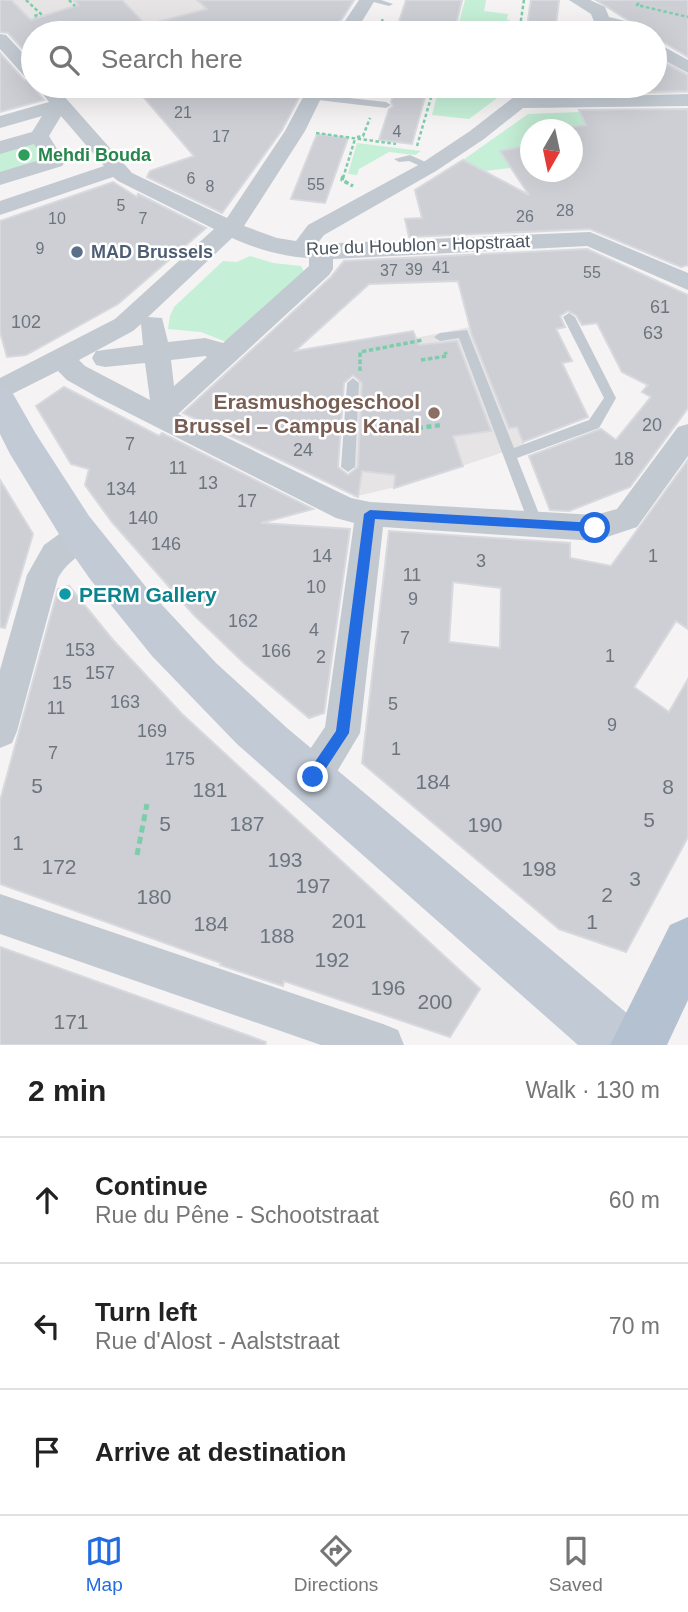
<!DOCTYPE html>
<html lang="en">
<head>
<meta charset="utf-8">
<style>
  :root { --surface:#fff; --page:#f2f2f2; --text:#222; --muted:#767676; --line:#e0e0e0; --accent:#226be0 }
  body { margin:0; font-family:Helvetica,sans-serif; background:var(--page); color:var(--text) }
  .compass { position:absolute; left:520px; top:119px; width:63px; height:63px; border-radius:50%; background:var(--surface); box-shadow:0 7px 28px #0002; rotate:189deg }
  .stop { position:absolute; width:21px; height:21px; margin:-16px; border:5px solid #226be0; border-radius:50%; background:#fff }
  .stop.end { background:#226be0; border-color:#fff; box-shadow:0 2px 7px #0008 }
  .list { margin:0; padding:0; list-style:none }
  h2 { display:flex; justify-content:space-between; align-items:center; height:91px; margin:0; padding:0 28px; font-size:30px }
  h2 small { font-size:23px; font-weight:400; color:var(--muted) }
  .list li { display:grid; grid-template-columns:46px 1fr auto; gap:21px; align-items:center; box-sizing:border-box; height:126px; padding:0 28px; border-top:2px solid var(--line) }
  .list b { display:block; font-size:26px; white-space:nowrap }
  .list p { margin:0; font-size:23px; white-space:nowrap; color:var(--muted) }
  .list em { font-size:23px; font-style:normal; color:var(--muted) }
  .icon { flex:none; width:38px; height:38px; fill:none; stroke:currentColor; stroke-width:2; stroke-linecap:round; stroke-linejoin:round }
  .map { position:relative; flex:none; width:688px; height:1045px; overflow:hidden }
  .search { position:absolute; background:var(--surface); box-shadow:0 7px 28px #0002; left:21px; right:21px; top:21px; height:77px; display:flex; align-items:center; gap:18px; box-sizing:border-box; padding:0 24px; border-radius:38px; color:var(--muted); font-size:26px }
  .sheet { height:469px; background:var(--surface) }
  nav { display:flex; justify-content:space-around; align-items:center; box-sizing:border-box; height:98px; border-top:2px solid var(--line); background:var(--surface); font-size:19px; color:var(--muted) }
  nav a { display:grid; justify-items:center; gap:4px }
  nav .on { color:var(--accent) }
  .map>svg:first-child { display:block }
  .education { fill:#e6e4e5 }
  .green { fill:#c5efd7 }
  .building { fill:#cdcfd5; stroke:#d7d9de; stroke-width:2; fill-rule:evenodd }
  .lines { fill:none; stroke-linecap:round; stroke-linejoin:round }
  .path-far3 { stroke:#7dcdaa; stroke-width:2.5; stroke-dasharray:3.5 2.5; stroke-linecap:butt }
  .path-far2 { stroke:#7dcdaa; stroke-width:3.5; stroke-dasharray:4.5 2.5; stroke-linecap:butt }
  .path-far1 { stroke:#7dcdaa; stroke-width:4.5; stroke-dasharray:5 3.5; stroke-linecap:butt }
  .path { stroke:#7dcdaa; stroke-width:5; stroke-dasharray:7 4.5; stroke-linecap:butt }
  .lane { fill:#c2c9d1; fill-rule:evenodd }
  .street { fill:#c2c9d1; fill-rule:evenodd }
  .secondary { fill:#c2cad5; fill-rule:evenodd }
  .primary { fill:#b4c1d0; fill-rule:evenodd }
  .route { fill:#226be0 }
  .leisure-dot { fill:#2e9e5b; stroke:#fff; stroke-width:2.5 }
  .service-dot { fill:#5c6f8a; stroke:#fff; stroke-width:2.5 }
  .education-dot { fill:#8d6e63; stroke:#fff; stroke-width:2.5 }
  .culture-dot { fill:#0f9aa8; stroke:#fff; stroke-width:2.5 }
  .labels { text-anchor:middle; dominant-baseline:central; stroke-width:5; stroke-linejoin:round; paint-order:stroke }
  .far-number-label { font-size:16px; fill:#6c747d }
  .far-leisure-label { font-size:18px; font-weight:bold; fill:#27864d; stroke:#fff; text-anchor:start }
  .far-street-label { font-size:18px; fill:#4b5560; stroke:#fff }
  .far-service-label { font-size:18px; font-weight:bold; fill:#4e5e75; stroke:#fff; text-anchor:start }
  .number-label { font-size:18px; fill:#6c747d }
  .education-label { font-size:21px; font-weight:bold; fill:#785e54; stroke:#fff; text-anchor:end }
  .culture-label { font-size:21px; font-weight:bold; fill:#0d838f; stroke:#fff; text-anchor:start }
  .near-number-label { font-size:21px; fill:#6c747d }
</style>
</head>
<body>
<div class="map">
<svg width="688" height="1045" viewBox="0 0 688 1045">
  <rect width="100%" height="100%" fill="#f5f3f3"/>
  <!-- education -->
  <g class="education">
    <polygon points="0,0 247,0 343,17 333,33 33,33 33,55 0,20"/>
    <polygon points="655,53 688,74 688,93 557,97 551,92 557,86 655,86"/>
    <polygon points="470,327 525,445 404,485 353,497 358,381 355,350"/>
  </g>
  <!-- green -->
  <g class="green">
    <polygon points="465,0 486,0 484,11 508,14 507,20 510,20 508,33 457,30"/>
    <polygon points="438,92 497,98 469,119 432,115"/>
    <polygon points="580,112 586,125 572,130 530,130 530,145 500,151 511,168 485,171 463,160 528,114"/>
    <polygon points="36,138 52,161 0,178 0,149"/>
    <polygon points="357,143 421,151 415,155 389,152 359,169 357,175 348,174"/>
    <polygon points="250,256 273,263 301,266 306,275 229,343 201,332 168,329 170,316 174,307 223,261 237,262"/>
  </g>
  <!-- building -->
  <g class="building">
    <polygon points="0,0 11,0 31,20 78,5 74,0 122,0 146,25 207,9 197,0 354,0 333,33 33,33 33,60 8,33 0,32"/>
    <polygon points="406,0 462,0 454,33 397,28"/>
    <polygon points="531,0 559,0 555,33 526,33"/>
    <polygon points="596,0 688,0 688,57 655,37 655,33 648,33"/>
    <polygon points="0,53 24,80 33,81 34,88 44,100 0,112"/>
    <polygon points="664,63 688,75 688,91 572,94 568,86 655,86 655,66"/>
    <polygon points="134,86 305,86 282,130 222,213 147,177 150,171 194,156"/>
    <polygon points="396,86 428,86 412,144 379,140 389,109 393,106 391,102"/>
    <polygon points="688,109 688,265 681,267 590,229 409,237 405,219 422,218 415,190 463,160 529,195 500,151 530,145 530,172 572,172 572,127 586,125 579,110"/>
    <polygon points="317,134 348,138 325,203 291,199"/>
    <polygon points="113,182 137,197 138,194 206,228 118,304 26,355 7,357 0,332 0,221"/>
    <path d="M587,249L688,295V408L630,487L569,511L550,510L529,456L601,429L616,440L651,397L642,392L648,385L622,372L597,323L582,325L576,315L568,311L560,316L565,327L556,329L572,361L562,363L588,417L523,442L517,427L509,428L472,335L458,281L369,284L295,351L413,331L419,345L457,341L491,431L453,436L463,466L394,488L395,475L362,471L358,497L183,413L331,277L344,261ZM353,375L362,383L358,467L348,475L338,467L344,383Z"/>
    <polygon points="64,387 159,436 162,433 313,509 261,523 350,529 324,713 309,718 245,664 194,615 112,522 85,485 89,469 71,464 36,406"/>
    <path d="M688,460V629L676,621L634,687L669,712L688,679V837L626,952L559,929L362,763L389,531L570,543V558L611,566ZM453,582L501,588L500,648L449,642Z"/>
    <polygon points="0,480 33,534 5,628 0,627"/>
    <polygon points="69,586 113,640 182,714 480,989 450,1037 284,981 283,986 220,965 221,963 0,884 0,801 58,589"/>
    <polygon points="0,947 266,1042 265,1045 0,1045"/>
  </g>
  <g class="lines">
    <!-- path-far3 -->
    <g class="path-far3">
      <polyline points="26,0 41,14 34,16 36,18"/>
      <polyline points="69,0 75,6"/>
      <polyline points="639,3 637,5 688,17"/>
      <polyline points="376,33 384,17"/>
      <polyline points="519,33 524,0"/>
      <polyline points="316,133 396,144"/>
      <polyline points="357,137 363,136 370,118"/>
      <polyline points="417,146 434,87 499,95"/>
      <polyline points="343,178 355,139"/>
    </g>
    <!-- path-far2 -->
    <g class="path-far2">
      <polyline points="343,176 342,180 353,186"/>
      <polyline points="421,360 447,356 445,352"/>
      <polyline points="360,371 360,352 423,340"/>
    </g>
    <!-- path-far1 -->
    <polyline class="path-far1" points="418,428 442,425"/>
    <!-- path -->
    <polyline class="path" points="137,855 147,804"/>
    <!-- lane -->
    <g class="lane">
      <polygon points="366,0 381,0 393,4 389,6"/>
      <polygon points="313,94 386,102 391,105 386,108 310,99 310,95"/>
      <polygon points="410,155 432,165 434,167 429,170 409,161 399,162 394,159"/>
      <polygon points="569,313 575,317 616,398 599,428 517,458 543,524 541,528 531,528 529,524 459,338 440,341 434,337 440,333 467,330 514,448 589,420 604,398 563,317"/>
      <polygon points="353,378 359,383 355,467 348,472 341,467 347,383"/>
    </g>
    <!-- street -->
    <g class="street">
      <polygon points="359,0 375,0 355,33 337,33"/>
      <polygon points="569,0 590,0 605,7 609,17 625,21 642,33 621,33 595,24 591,14"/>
      <polygon points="0,34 6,35 33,64 33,79 26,78 0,49"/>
      <polygon points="655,42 688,60 688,73 655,55"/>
      <path d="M36,86H55L132,173L227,218L285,131L309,86H327L305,131L244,226L277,238L296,241L308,225L422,163L470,131L528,86H548L535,98L688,94V106L523,108L484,139L436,171L324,235L317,244L590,232L688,273V290L587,246L333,259V269L329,275L178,414L351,498L370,502L595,515L617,509L678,427L688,424V456L637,527L595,541L383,527L360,733L326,790L313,795L300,790L295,777L300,764L325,727L354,523L336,518L97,397L67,380L58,371L0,400V378L115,319L214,229L118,181L113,177L0,215V201L104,166L61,116L49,136L65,162L62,166L0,185V172L43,159L34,144L0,154V141L32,132L42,116L0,128V116L49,102ZM232,238C256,249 285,257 309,258V266L223,343L205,338L168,342L162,318L148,317ZM141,324L143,345L96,351L92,358L96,365L105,367L145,363L150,400L85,366L79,360L133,331ZM205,356L207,357L174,386L171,360Z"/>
      <path d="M80,523L91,527L95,536C87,554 69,558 58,578L17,731L12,743L0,748V670L27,575L44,545L69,527Z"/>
      <polygon points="0,894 383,1024 398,1030 404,1045 321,1045 0,934"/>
    </g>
    <!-- secondary -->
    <polygon class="secondary" points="0,388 12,392 36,434 89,516 150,592 216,663 287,728 641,1025 649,1045 578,1045 237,744 152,656 90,579 62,539 10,454 0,434"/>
    <!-- primary -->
    <polygon class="primary" points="688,917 688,1000 667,1045 610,1045 670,925"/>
  </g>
  <!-- route -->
  <polygon class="route" points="370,510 595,523 601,528 595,532 375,519 349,733 317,782 313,784 306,777 308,772 336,731 364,514"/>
  <!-- markers -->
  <circle class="leisure-dot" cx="24" cy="155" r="7"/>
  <circle class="service-dot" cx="77" cy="252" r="7"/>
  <circle class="education-dot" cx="434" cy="413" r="7"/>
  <circle class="culture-dot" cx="65" cy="594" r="7"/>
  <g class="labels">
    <!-- far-number labels -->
    <g class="far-number-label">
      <text x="183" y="112">21</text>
      <text x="397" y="131">4</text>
      <text x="221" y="136">17</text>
      <text x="191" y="178">6</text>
      <text x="316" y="184">55</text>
      <text x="210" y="186">8</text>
      <text x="121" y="205">5</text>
      <text x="565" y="210">28</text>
      <text x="525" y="216">26</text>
      <text x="57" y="218">10</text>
      <text x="143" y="218">7</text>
      <text x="40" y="248">9</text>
      <text x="441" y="267">41</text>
      <text x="414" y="269">39</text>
      <text x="389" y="270">37</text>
      <text x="592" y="272">55</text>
    </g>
    <!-- far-leisure labels -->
    <g class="far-leisure-label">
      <text x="38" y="155">Mehdi Bouda</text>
    </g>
    <!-- far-street labels -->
    <g class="far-street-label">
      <text transform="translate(418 245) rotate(-2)">Rue du Houblon - Hopstraat</text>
    </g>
    <!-- far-service labels -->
    <g class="far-service-label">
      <text x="91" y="252">MAD Brussels</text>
    </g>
    <!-- number labels -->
    <g class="number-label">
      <text x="660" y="307">61</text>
      <text x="26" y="322">102</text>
      <text x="653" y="333">63</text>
      <text x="652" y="425">20</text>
      <text x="130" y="444">7</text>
      <text x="303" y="450">24</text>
      <text x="624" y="459">18</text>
      <text x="178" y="468">11</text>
      <text x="208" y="483">13</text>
      <text x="121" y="489">134</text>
      <text x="247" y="501">17</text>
      <text x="143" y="518">140</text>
      <text x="166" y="544">146</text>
      <text x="322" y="556">14</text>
      <text x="653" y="556">1</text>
      <text x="481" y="561">3</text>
      <text x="412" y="575">11</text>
      <text x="316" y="587">10</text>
      <text x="413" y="599">9</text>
      <text x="243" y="621">162</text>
      <text x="314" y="630">4</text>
      <text x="405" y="638">7</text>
      <text x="80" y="650">153</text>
      <text x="276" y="651">166</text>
      <text x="610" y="656">1</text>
      <text x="321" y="657">2</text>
      <text x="100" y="673">157</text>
      <text x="62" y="683">15</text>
      <text x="125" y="702">163</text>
      <text x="393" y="704">5</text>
      <text x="56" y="708">11</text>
      <text x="612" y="725">9</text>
      <text x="152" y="731">169</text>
      <text x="396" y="749">1</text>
      <text x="53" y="753">7</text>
      <text x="180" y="759">175</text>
    </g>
    <!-- education labels -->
    <g class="education-label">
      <text x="420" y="401">Erasmushogeschool<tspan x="420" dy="24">Brussel – Campus Kanal</tspan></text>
    </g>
    <!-- culture labels -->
    <g class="culture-label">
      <text x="79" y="594">PERM Gallery</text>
    </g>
    <!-- near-number labels -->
    <g class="near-number-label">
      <text x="433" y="781">184</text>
      <text x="37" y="785">5</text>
      <text x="668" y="786">8</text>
      <text x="210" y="789">181</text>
      <text x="649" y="819">5</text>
      <text x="165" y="823">5</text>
      <text x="247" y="823">187</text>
      <text x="485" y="824">190</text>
      <text x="18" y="842">1</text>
      <text x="285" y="859">193</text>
      <text x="59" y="866">172</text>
      <text x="539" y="868">198</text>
      <text x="635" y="878">3</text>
      <text x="313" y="885">197</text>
      <text x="607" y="894">2</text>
      <text x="154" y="896">180</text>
      <text x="349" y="920">201</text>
      <text x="592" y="921">1</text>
      <text x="211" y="923">184</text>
      <text x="277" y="935">188</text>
      <text x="332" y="959">192</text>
      <text x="388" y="987">196</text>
      <text x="435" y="1001">200</text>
      <text x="71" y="1021">171</text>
    </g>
  </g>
</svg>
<svg class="compass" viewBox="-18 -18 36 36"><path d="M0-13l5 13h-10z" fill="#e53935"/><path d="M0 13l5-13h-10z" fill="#767676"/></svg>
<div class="stop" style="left:595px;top:528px"></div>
<div class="stop end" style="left:313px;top:777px"></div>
<div class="search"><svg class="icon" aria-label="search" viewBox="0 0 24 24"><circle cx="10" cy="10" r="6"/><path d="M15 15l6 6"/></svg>Search here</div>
</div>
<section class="sheet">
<h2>2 min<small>Walk · 130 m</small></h2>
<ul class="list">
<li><svg class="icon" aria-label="ahead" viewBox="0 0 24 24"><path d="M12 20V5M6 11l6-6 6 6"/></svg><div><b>Continue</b><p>Rue du Pêne - Schootstraat</p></div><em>60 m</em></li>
<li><svg class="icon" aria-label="left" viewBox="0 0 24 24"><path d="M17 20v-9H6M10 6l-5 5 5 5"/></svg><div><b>Turn left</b><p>Rue d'Alost - Aalststraat</p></div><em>70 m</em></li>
<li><svg class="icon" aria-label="arrive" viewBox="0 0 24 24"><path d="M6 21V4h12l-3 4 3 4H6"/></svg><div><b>Arrive at destination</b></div></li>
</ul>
</section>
<nav>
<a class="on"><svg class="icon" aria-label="map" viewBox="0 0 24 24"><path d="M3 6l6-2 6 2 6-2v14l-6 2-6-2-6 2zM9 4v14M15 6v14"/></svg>Map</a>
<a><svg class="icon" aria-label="directions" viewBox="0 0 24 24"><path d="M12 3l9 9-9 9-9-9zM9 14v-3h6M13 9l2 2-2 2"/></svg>Directions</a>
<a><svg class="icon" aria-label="saved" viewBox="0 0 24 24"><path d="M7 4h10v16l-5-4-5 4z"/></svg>Saved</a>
</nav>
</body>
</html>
